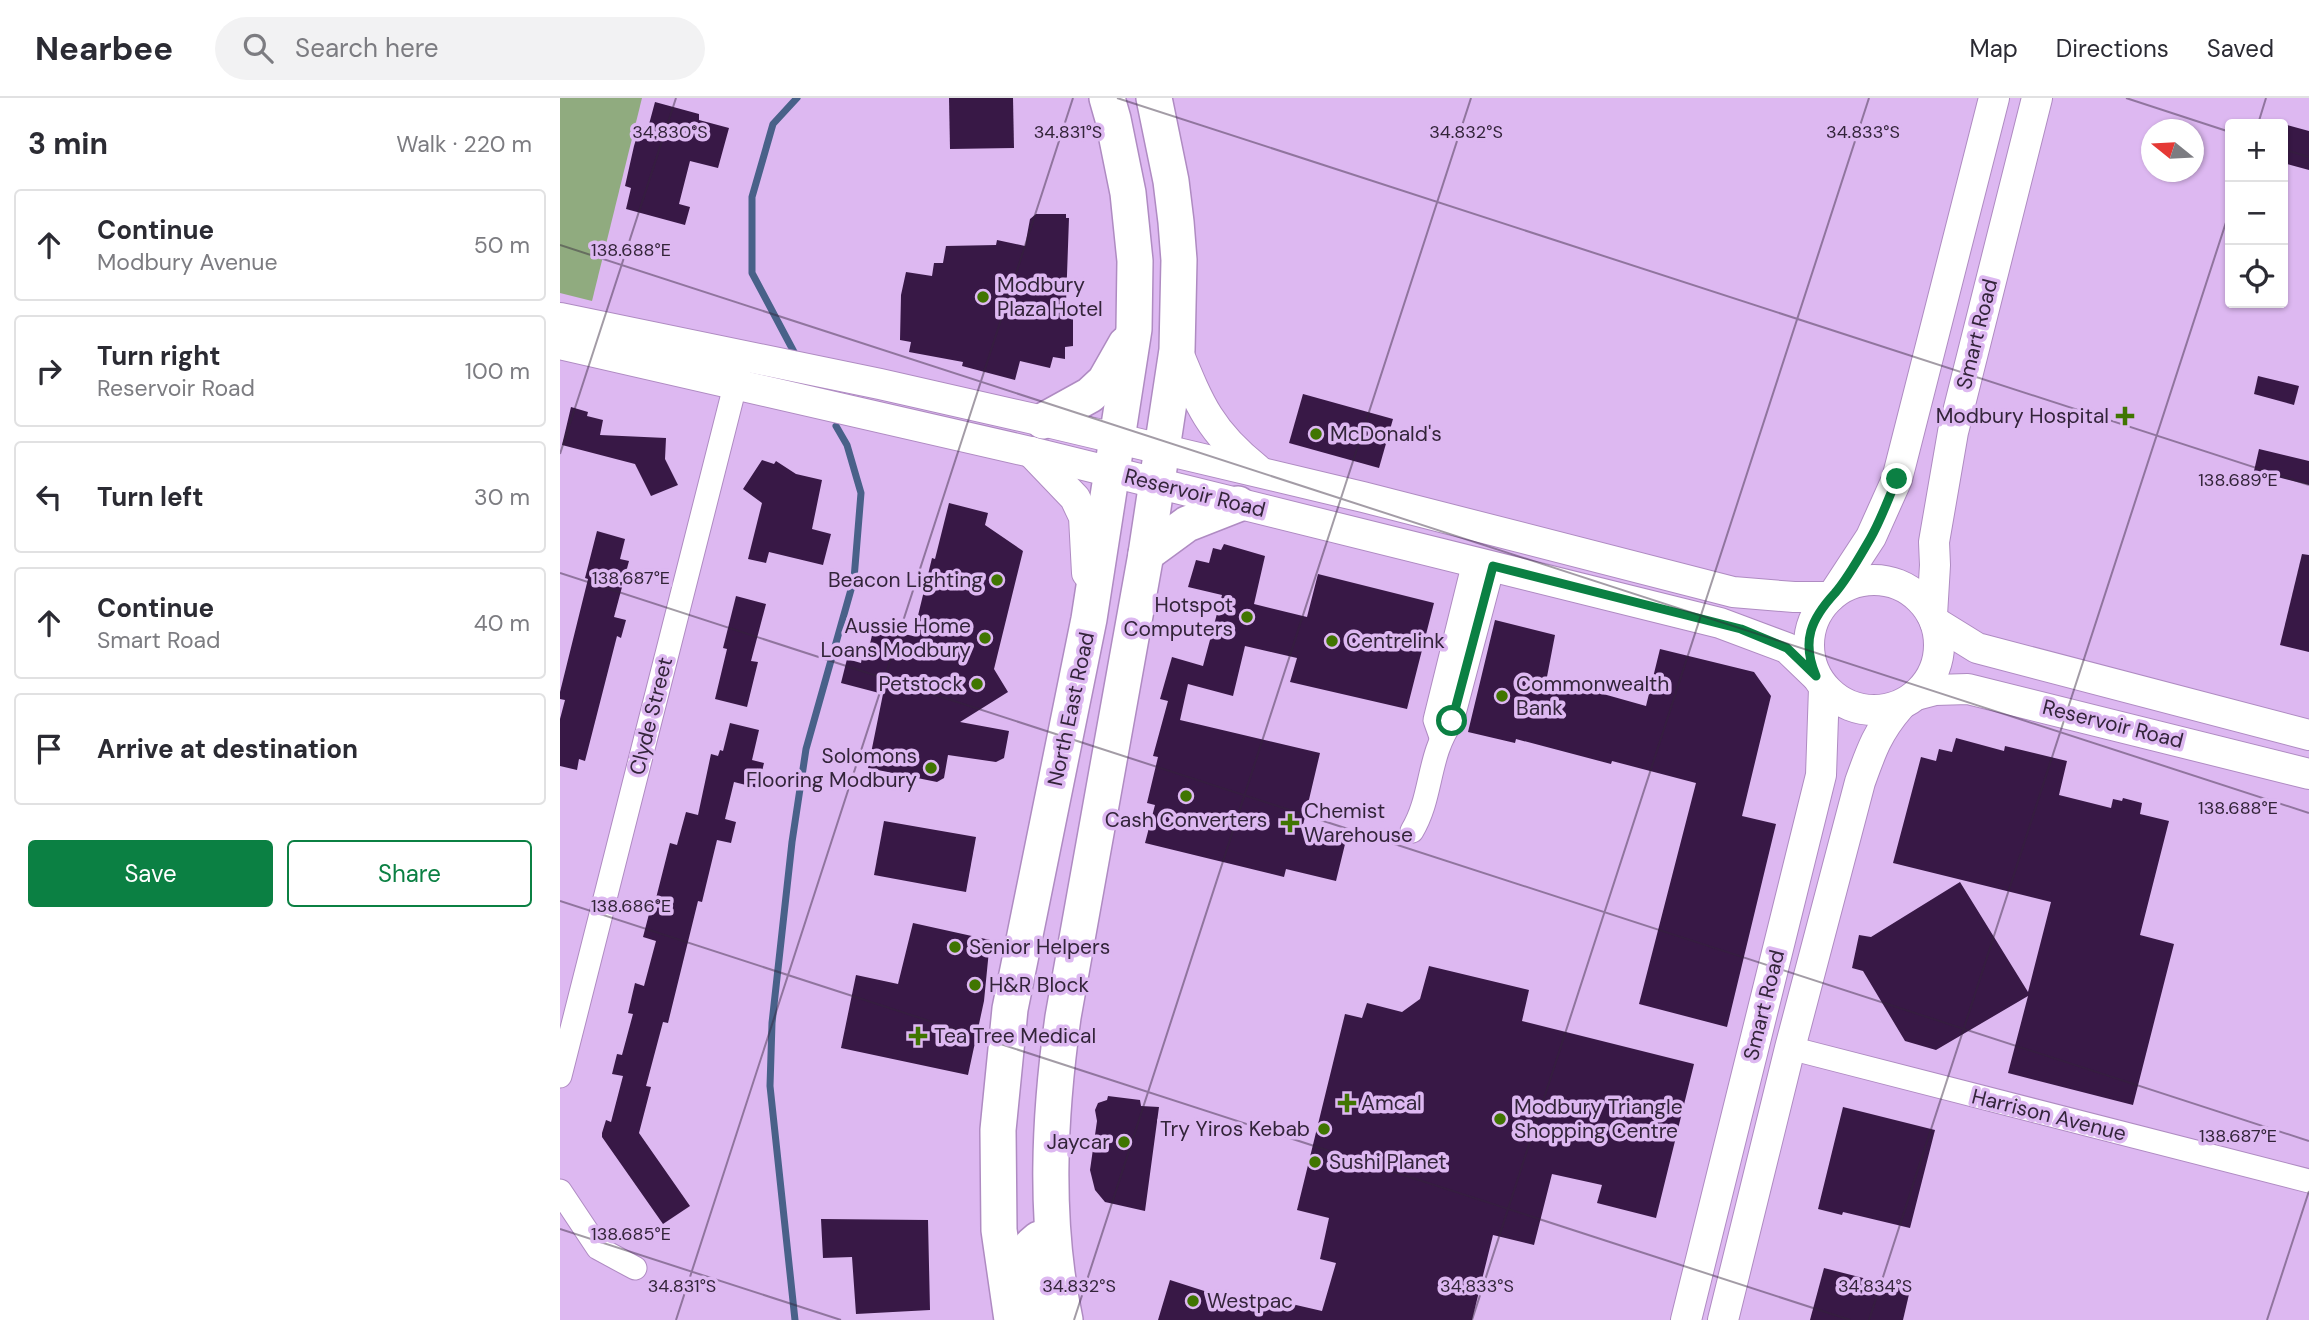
<!DOCTYPE html>
<html lang="en">
<head>
<meta charset="utf-8">
<style>
  :root { --surface:#fff; --page:#f2f2f3; --text:#2b2b33; --muted:#7c7c81; --line:#e1e1e2; --accent:#0b8043 }
  body { margin:0; font-family:"DM Sans",sans-serif; background:var(--page); color:var(--text) }
  .controls { position:absolute; right:21px; top:21px; display:grid; overflow:hidden; border-radius:7px; box-shadow:0 2px 5px #0004 }
  .controls button { width:63px; height:63px; display:grid; place-items:center; padding:0; border:0; border-bottom:2px solid var(--line); background:var(--surface); color:var(--text); font:35px sans-serif }
  .compass { position:absolute; left:1581px; top:21px; width:63px; height:63px; border-radius:50%; background:var(--surface); box-shadow:0 2px 5px #0004; rotate:288deg }
  .stop { position:absolute; width:21px; height:21px; margin:-16px; border:5px solid #0b8043; border-radius:50%; background:#fff }
  .stop.end { background:#0b8043; border-color:#fff; box-shadow:0 2px 7px #0008 }
  .list { margin:0; padding:0; list-style:none }
  h2 { display:flex; justify-content:space-between; align-items:center; height:91px; margin:0; padding:0 28px; font-size:30px }
  h2 small { font-size:23px; font-weight:400; color:var(--muted) }
  .list li { display:grid; grid-template-columns:46px 1fr auto; gap:21px; align-items:center; box-sizing:border-box; height:112px; margin:0 14px 14px; padding:0 14px; border:2px solid var(--line); border-radius:7px }
  .list b { display:block; font-size:26px; white-space:nowrap }
  .list p { margin:0; font-size:23px; white-space:nowrap; color:var(--muted) }
  .list em { font-size:23px; font-style:normal; color:var(--muted) }
  .actions { display:flex; gap:14px; padding:21px 28px }
  .actions a { flex:1; padding:16px 0; border:2px solid var(--accent); border-radius:7px; text-align:center; font-size:24px; color:var(--accent) }
  .actions .main { background:var(--accent); color:#fff }
  .icon { flex:none; width:38px; height:38px; fill:none; stroke:currentColor; stroke-width:2; stroke-linecap:round; stroke-linejoin:round }
  .map { position:relative; flex:none; width:1749px; height:1222px; overflow:hidden }
  header { display:flex; align-items:center; gap:42px; box-sizing:border-box; height:98px; padding:0 35px; background:var(--surface); border-bottom:2px solid var(--line) }
  header strong { font-size:33px }
  nav { display:flex; gap:38px; margin-inline-start:auto; font-size:24px }
  .search { width:490px; height:63px; background:var(--page); display:flex; align-items:center; gap:18px; box-sizing:border-box; padding:0 24px; border-radius:38px; color:var(--muted); font-size:26px }
  main { display:flex }
  aside { flex:1; background:var(--surface) }
  .map>svg:first-child { display:block }
  .green { fill:#90ab7f }
  .lines { fill:none; stroke-linecap:round; stroke-linejoin:round }
  .stream { stroke:#496189; stroke-width:7 }
  .building { fill:#381846 }
  .minor-casing { stroke:#af8bc2; stroke-width:25 }
  .major-casing { stroke:#af8bc2; stroke-width:32 }
  .highway-casing { stroke:#af8bc2; stroke-width:38 }
  .minor { stroke:#fff; stroke-width:23 }
  .major { stroke:#fff; stroke-width:30 }
  .highway { stroke:#fff; stroke-width:35 }
  .route { stroke:#0b8043; stroke-width:9 }
  .ticks { fill:none; stroke:#33243a; stroke-width:2; stroke-opacity:0.45 }
  .poi-dot { fill:#407501; stroke:#ddb8f1; stroke-width:2.5 }
  .labels { text-anchor:middle; dominant-baseline:central; stroke-width:7; stroke-linejoin:round; paint-order:stroke }
  .poi-label { font-size:21px; fill:#33243a; stroke:#ddb8f1; text-anchor:start }
  .street-label { font-size:21px; fill:#33243a; stroke:#ddb8f1 }
  .ticks-label { font-size:18px; text-anchor:middle; fill:#33243a; stroke:#ddb8f1; stroke-width:7; stroke-linejoin:round; paint-order:stroke }
</style>
</head>
<body>
<header>
<strong>Nearbee</strong>
<div class="search"><svg class="icon" aria-label="search" viewBox="0 0 24 24"><circle cx="10" cy="10" r="6"/><path d="M15 15l6 6"/></svg>Search here</div>
<nav><a>Map</a><a>Directions</a><a>Saved</a></nav>
</header>
<main>
<aside>
<h2>3 min<small>Walk · 220 m</small></h2>
<ul class="list">
<li><svg class="icon" aria-label="ahead" viewBox="0 0 24 24"><path d="M12 20V5M6 11l6-6 6 6"/></svg><div><b>Continue</b><p>Modbury Avenue</p></div><em>50 m</em></li>
<li><svg class="icon" aria-label="right" viewBox="0 0 24 24"><path d="M7 20v-9h11M14 6l5 5-5 5"/></svg><div><b>Turn right</b><p>Reservoir Road</p></div><em>100 m</em></li>
<li><svg class="icon" aria-label="left" viewBox="0 0 24 24"><path d="M17 20v-9H6M10 6l-5 5 5 5"/></svg><div><b>Turn left</b></div><em>30 m</em></li>
<li><svg class="icon" aria-label="ahead" viewBox="0 0 24 24"><path d="M12 20V5M6 11l6-6 6 6"/></svg><div><b>Continue</b><p>Smart Road</p></div><em>40 m</em></li>
<li><svg class="icon" aria-label="arrive" viewBox="0 0 24 24"><path d="M6 21V4h12l-3 4 3 4H6"/></svg><div><b>Arrive at destination</b></div></li>
</ul>
<div class="actions"><a class="main">Save</a><a>Share</a></div>
</aside>
<div class="map">
<svg width="1749" height="1222" viewBox="0 0 1749 1222">
  <rect width="100%" height="100%" fill="#ddb8f1"/>
  <!-- green -->
  <polygon class="green" points="0,0 82,0 32,203 0,195"/>
  <g class="lines">
    <!-- stream -->
    <g class="stream">
      <polyline points="234,254 192,175 192,99 213,26 237,0"/>
      <polyline points="235,1222 210,988 212,925 232,744 246,651 294,481 301,395 287,347 276,328"/>
    </g>
  </g>
  <!-- building -->
  <g class="building">
    <polygon points="389,0 453,0 454,50 390,51"/>
    <polygon points="95,4 139,16 139,22 169,30 158,70 130,63 119,106 130,109 125,127 66,111 71,90 65,88 74,48 80,28 88,30"/>
    <polygon points="1723,26 1749,33 1749,72 1723,65"/>
    <polygon points="476,116 506,116 506,120 509,120 506,205 513,205 513,248 505,249 505,261 493,259 490,270 460,263 455,282 402,268 403,264 349,254 351,244 340,242 341,197 346,174 372,178 374,165 383,165 386,148 436,147 437,142 465,148 470,121"/>
    <polygon points="1698,278 1739,288 1734,307 1694,296"/>
    <polygon points="743,296 833,321 819,370 729,345"/>
    <polygon points="11,309 28,314 27,318 43,322 40,337 106,340 105,361 118,387 91,398 75,366 2,347"/>
    <polygon points="1699,351 1749,363 1749,387 1694,373"/>
    <polygon points="202,362 214,366 216,363 236,376 262,382 252,431 271,436 263,467 209,454 206,465 188,461 202,405 183,391"/>
    <polygon points="389,405 428,415 425,427 463,453 434,571 448,594 400,624 449,633 444,660 436,664 388,657 384,680 377,684 308,670 323,596 281,585 287,561 301,565 303,554 308,554 314,529 353,538 372,460 375,461"/>
    <polygon points="37,433 65,441 60,461 69,463 54,519 66,522 61,540 57,538 25,663 19,661 17,672 0,668 0,621 5,602 0,601 0,594 28,481 25,480"/>
    <polygon points="664,446 705,458 694,506 747,519 758,476 874,505 847,611 730,584 737,560 685,548 673,598 628,586 620,622 760,655 743,727 787,738 776,783 726,771 724,779 585,745 595,707 587,705 598,659 593,658 608,603 600,601 612,559 643,568 662,497 628,489 636,462 649,465 653,450 661,452"/>
    <polygon points="1742,456 1749,457 1749,554 1720,547"/>
    <polygon points="176,498 206,506 191,563 198,564 187,609 155,601 167,551 163,550"/>
    <polygon points="935,522 995,537 986,584 1029,592 1086,608 1100,551 1194,574 1211,598 1182,718 1216,726 1167,929 1079,906 1136,685 1052,663 1051,666 956,641 955,645 908,634"/>
    <polygon points="170,625 199,632 192,662 204,665 198,690 174,684 165,721 176,724 171,745 157,742 142,804 138,803 108,925 103,924 86,988 91,989 79,1035 130,1108 103,1126 42,1039 42,1035 46,1022 51,1024 63,978 52,976 57,956 62,957 73,916 68,915 75,885 84,888 96,843 83,839 89,816 92,816 110,745 117,747 126,714 138,717 151,656 158,658 160,652 163,653"/>
    <polygon points="1396,640 1444,653 1445,648 1507,663 1499,697 1551,710 1553,701 1562,703 1563,700 1582,705 1580,716 1609,723 1580,837 1614,846 1573,1007 1448,975 1468,898 1376,952 1345,943 1303,873 1292,870 1299,837 1311,839 1400,784 1468,894 1491,804 1333,765 1361,659 1376,663 1379,651 1392,654"/>
    <polygon points="324,723 416,739 406,794 314,777"/>
    <polygon points="353,825 430,842 424,903 408,977 281,950 296,877 338,886"/>
    <polygon points="869,868 969,892 962,923 1134,966 1096,1120 1037,1105 1042,1087 992,1076 974,1147 933,1137 912,1222 598,1222 610,1182 685,1206 688,1196 762,1213 776,1165 760,1161 769,1120 737,1112 785,916 802,920 807,905 842,914 860,901"/>
    <polygon points="548,998 580,1002 581,1008 599,1009 585,1113 545,1104 535,1092 530,1072 537,1023 535,1012 538,1005 547,1002"/>
    <polygon points="1283,1009 1375,1032 1350,1130 1283,1114 1282,1117 1258,1111"/>
    <polygon points="261,1121 368,1122 370,1212 296,1216 292,1159 263,1160"/>
    <polygon points="1264,1170 1350,1192 1343,1222 1250,1222"/>
  </g>
  <g class="lines">
    <defs>
      <g id="minor">
        <polyline points="881,639 875,622 914,464"/>
        <path d="M852,733C873,698 867,658 892,623L933,468"/>
        <polyline points="1230,950 1749,1083"/>
        <polyline points="0,978 179,272"/>
        <polyline points="0,1093 38,1150 75,1170"/>
      </g>
      <g id="major">
        <polyline points="0,220 320,286 483,323 803,399 1173,494 1234,499 1270,499"/>
        <polyline points="0,246 471,354 1160,525 1227,550 1256,578"/>
        <path d="M617,252C639,306 650,334 697,371"/>
        <polyline points="471,354 515,400 524,419 527,475"/>
        <circle cx="1314" cy="547" r="65"/>
        <polyline points="1275,494 1311,439 1337,381 1434,0"/>
        <polyline points="1372,517 1375,467 1374,444 1393,334 1477,0"/>
        <polyline points="1375,524 1417,550 1749,637"/>
        <polyline points="1356,597 1375,592 1408,591 1749,676"/>
        <polyline points="1126,1222 1261,677 1264,590"/>
        <path d="M1163,1222L1230,950L1300,684C1311,653 1318,633 1340,608"/>
      </g>
      <g id="highway">
        <polyline points="483,323 530,297 545,283 566,246"/>
        <polyline points="586,456 627,426 678,406"/>
        <polyline points="452,1222 439,1132 438,1032 450,911 529,521 574,231 575,163 568,95 553,21 547,0"/>
        <polyline points="475,1222 470,1178 472,1147 479,1141 492,1138"/>
        <path d="M505,1222C484,1123 489,1019 503,919L586,456L617,252L619,162L616,124L611,83L594,0"/>
      </g>
    </defs>
    <!-- minor casing -->
    <use href="#minor" class="minor-casing"/>
    <!-- major casing -->
    <use href="#major" class="major-casing"/>
    <!-- highway casing -->
    <use href="#highway" class="highway-casing"/>
    <!-- minor -->
    <use href="#minor" class="minor"/>
    <!-- major -->
    <use href="#major" class="major"/>
    <!-- highway -->
    <use href="#highway" class="highway"/>
  </g>
  <g class="lines">
    <!-- route -->
    <path class="route" d="M892,623L933,468L1181,531L1227,550L1256,578C1241,543 1251,521 1275,495C1288,480 1300,458 1310,441C1321,422 1328,401 1337,381"/>
  </g>
  <!-- ticks -->
  <path class="ticks" d="M557,0L1749,387M1566,0L1670,34M1698,26L1706,0M1723,51L1749,59M0,147L1749,715M0,356L116,0M0,475L1749,1043M0,803L1290,1222M0,1131L281,1222M116,1222L513,0M514,1222L911,0M912,1222L1309,0M1309,1222L1670,112M1707,1222L1749,1093"/>
  <!-- markers -->
  <g class="poi-dot">
    <circle cx="423" cy="199" r="7"/>
    <path d="M1561.5 307.5h7v7h7v7h-7v7h-7v-7h-7v-7h7z"/>
    <circle cx="756" cy="336" r="7"/>
    <circle cx="437" cy="482" r="7"/>
    <circle cx="687" cy="519" r="7"/>
    <circle cx="425" cy="540" r="7"/>
    <circle cx="772" cy="543" r="7"/>
    <circle cx="417" cy="586" r="7"/>
    <circle cx="942" cy="598" r="7"/>
    <circle cx="371" cy="670" r="7"/>
    <circle cx="626" cy="698" r="7"/>
    <path d="M726.5 714.5h7v7h7v7h-7v7h-7v-7h-7v-7h7z"/>
    <circle cx="395" cy="849" r="7"/>
    <circle cx="415" cy="887" r="7"/>
    <path d="M354.5 927.5h7v7h7v7h-7v7h-7v-7h-7v-7h7z"/>
    <path d="M783.5 994.5h7v7h7v7h-7v7h-7v-7h-7v-7h7z"/>
    <circle cx="940" cy="1021" r="7"/>
    <circle cx="764" cy="1031" r="7"/>
    <circle cx="564" cy="1044" r="7"/>
    <circle cx="755" cy="1064" r="7"/>
    <circle cx="633" cy="1203" r="7"/>
  </g>
  <g class="labels">
    <!-- poi labels -->
    <g class="poi-label">
      <text x="437" y="187">Modbury<tspan x="437" dy="24">Plaza Hotel</tspan></text>
      <text x="1549" y="318" text-anchor="end">Modbury Hospital</text>
      <text x="770" y="336">McDonald's</text>
      <text x="423" y="482" text-anchor="end">Beacon Lighting</text>
      <text x="673" y="507" text-anchor="end">Hotspot<tspan x="673" dy="24">Computers</tspan></text>
      <text x="411" y="528" text-anchor="end">Aussie Home<tspan x="411" dy="24">Loans Modbury</tspan></text>
      <text x="786" y="543">Centrelink</text>
      <text x="403" y="586" text-anchor="end">Petstock</text>
      <text x="956" y="586">Commonwealth<tspan x="956" dy="24">Bank</tspan></text>
      <text x="357" y="658" text-anchor="end">Solomons<tspan x="357" dy="24">Flooring Modbury</tspan></text>
      <text x="744" y="713">Chemist<tspan x="744" dy="24">Warehouse</tspan></text>
      <text x="626" y="722" text-anchor="middle">Cash Converters</text>
      <text x="409" y="849">Senior Helpers</text>
      <text x="429" y="887">H&amp;R Block</text>
      <text x="374" y="938">Tea Tree Medical</text>
      <text x="801" y="1005">Amcal</text>
      <text x="954" y="1009">Modbury Triangle<tspan x="954" dy="24">Shopping Centre</tspan></text>
      <text x="750" y="1031" text-anchor="end">Try Yiros Kebab</text>
      <text x="550" y="1044" text-anchor="end">Jaycar</text>
      <text x="769" y="1064">Sushi Planet</text>
      <text x="647" y="1203">Westpac</text>
    </g>
    <!-- street labels -->
    <g class="street-label">
      <text transform="translate(1417 236) rotate(-76)">Smart Road</text>
      <text transform="translate(635 395) rotate(14)">Reservoir Road</text>
      <text transform="translate(511 611) rotate(-78)">North East Road</text>
      <text transform="translate(91 618) rotate(-76)">Clyde Street</text>
      <text transform="translate(1553 626) rotate(14)">Reservoir Road</text>
      <text transform="translate(1204 907) rotate(-76)">Smart Road</text>
      <text transform="translate(1489 1017) rotate(14)">Harrison Avenue</text>
    </g>
  </g>
  <g class="ticks-label">
    <text x="110" y="40">34.830°S</text>
    <text x="508" y="40">34.831°S</text>
    <text x="906" y="40">34.832°S</text>
    <text x="1303" y="40">34.833°S</text>
    <text x="71" y="158">138.688°E</text>
    <text x="1678" y="388">138.689°E</text>
    <text x="71" y="486">138.687°E</text>
    <text x="1678" y="716">138.688°E</text>
    <text x="71" y="814">138.686°E</text>
    <text x="1678" y="1044">138.687°E</text>
    <text x="71" y="1142">138.685°E</text>
    <text x="122" y="1194">34.831°S</text>
    <text x="519" y="1194">34.832°S</text>
    <text x="917" y="1194">34.833°S</text>
    <text x="1315" y="1194">34.834°S</text>
  </g>
</svg>
<div class="controls">
<button>+</button>
<button>−</button>
<button><svg class="icon" aria-label="locate" viewBox="0 0 24 24"><circle cx="12" cy="12" r="6"/><path d="M12 2v4M12 18v4M2 12h4M18 12h4"/></svg></button>
</div>
<svg class="compass" viewBox="-18 -18 36 36"><path d="M0-13l5 13h-10z" fill="#e53935"/><path d="M0 13l5-13h-10z" fill="#7c7c81"/></svg>
<div class="stop" style="left:892px;top:623px"></div>
<div class="stop end" style="left:1337px;top:381px"></div>
</div>
</main>
</body>
</html>
